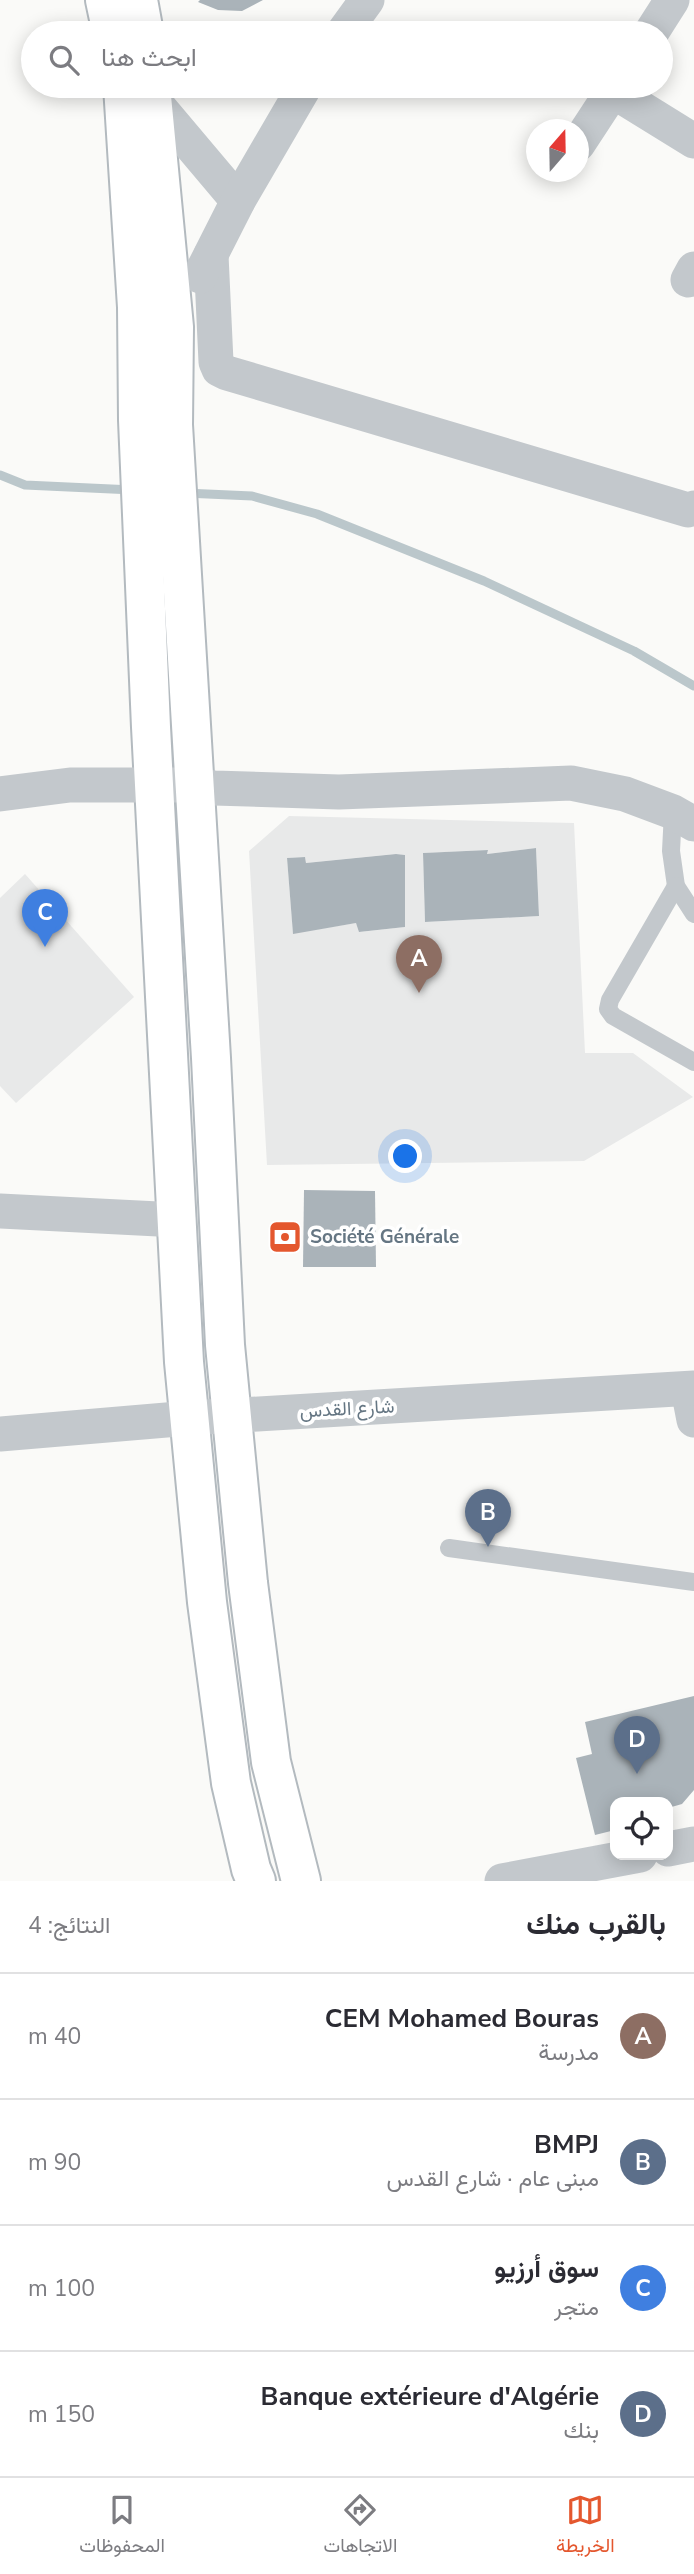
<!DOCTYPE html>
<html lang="ar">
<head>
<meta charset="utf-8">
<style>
  :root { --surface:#fff; --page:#f7f7f7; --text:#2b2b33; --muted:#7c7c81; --line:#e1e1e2; --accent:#e4572e }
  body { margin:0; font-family:"Nunito Sans",Vazirmatn,sans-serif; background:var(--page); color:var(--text); direction:rtl }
  .controls { position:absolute; right:21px; bottom:21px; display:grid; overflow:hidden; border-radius:14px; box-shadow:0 4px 18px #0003 }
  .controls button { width:63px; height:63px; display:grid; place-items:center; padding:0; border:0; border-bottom:2px solid var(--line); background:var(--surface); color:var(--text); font:35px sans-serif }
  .compass { position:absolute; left:526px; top:119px; width:63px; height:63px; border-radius:50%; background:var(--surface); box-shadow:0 4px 18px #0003; rotate:20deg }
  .you { position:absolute; left:406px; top:1157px; width:24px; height:24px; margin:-18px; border:5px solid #fff; border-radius:50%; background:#1a73e8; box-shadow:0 0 0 10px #1a73e833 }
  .badge { display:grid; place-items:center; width:46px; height:46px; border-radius:50%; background:var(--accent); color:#fff; font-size:23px; font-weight:700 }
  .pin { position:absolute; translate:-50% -58px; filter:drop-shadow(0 2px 4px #0008) }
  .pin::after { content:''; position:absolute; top:37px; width:24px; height:21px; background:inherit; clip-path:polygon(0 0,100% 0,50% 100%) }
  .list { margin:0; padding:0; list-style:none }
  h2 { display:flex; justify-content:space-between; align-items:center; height:91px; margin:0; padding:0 28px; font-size:30px }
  h2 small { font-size:23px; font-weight:400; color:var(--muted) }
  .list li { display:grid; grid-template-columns:46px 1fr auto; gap:21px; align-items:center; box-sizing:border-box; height:126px; padding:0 28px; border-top:2px solid var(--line) }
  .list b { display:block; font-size:26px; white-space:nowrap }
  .list p { margin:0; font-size:23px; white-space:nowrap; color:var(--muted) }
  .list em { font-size:23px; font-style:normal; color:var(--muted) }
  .icon { flex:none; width:38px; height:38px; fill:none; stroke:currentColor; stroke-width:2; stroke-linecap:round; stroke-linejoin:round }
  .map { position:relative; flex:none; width:694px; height:1881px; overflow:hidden; direction:ltr }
  .search { position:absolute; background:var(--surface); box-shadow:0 4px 18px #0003; left:21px; right:21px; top:21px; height:77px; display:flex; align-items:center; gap:18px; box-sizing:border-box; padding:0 24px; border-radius:38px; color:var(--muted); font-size:26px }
  .sheet { height:595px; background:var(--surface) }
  nav { display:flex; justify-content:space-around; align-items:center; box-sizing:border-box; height:98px; border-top:2px solid var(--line); background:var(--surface); font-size:19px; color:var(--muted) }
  nav a { display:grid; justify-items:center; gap:4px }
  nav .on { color:var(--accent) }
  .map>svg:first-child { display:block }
  .built { fill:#e8e9e9; fill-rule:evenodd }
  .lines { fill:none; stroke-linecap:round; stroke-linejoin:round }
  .stream { stroke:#bbc7cb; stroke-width:9 }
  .building { fill:#aab3b9 }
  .secondary-casing { stroke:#b3babf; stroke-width:42 }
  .service { stroke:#c3c8cc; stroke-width:18 }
  .minor { stroke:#c3c8cc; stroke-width:35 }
  .secondary { stroke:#fff; stroke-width:38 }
  .labels { text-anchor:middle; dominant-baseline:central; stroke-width:7; stroke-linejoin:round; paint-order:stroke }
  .poi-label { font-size:19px; font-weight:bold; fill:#657683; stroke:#fff; text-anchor:start }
  .street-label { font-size:19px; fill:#657683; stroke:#fff }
</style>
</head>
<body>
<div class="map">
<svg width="694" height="1881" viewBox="0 0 694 1881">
  <rect width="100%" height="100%" fill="#fafaf8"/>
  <!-- built -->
  <g class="built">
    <path d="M289,816L574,823L585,1053H633L693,1097L584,1161L267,1165L249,851ZM536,848L539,916L425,922L423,853L488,850L487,854ZM395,854L405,855V927L360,932L356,923L293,933L287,858L305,857L306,863Z"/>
    <polygon points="25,874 134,997 16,1103 0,1086 0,898"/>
  </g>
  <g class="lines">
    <!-- stream -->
    <g class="stream">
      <polyline points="0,475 25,485 133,490"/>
      <polyline points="185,493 252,496 317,514 484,581 634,651 694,686"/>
    </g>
  </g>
  <!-- building -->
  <g class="building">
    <polygon points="200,0 263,0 242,11 218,10 198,2"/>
    <polygon points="536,848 539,916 425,922 423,853 488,850 487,854"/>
    <polygon points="396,854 405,855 405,927 359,932 356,923 293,934 287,858 305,857 306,863"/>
    <polygon points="304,1190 375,1191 376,1267 303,1267"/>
    <polygon points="694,1696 694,1790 682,1804 668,1808 668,1802 615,1802 615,1830 595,1835 576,1758 592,1754 585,1722"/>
  </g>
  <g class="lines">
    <defs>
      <g id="secondary">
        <polyline points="105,0 112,33"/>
        <polyline points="138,0 144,33"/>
        <polyline points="123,86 137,307 138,420 151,727 184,1362 207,1602 231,1783 251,1869 256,1881"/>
        <polyline points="151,86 174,327 173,425 211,1058 225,1345 248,1583 271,1762 301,1881"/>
      </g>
    </defs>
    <!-- secondary casing -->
    <use href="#secondary" class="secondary-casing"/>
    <!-- service -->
    <g class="service">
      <polyline points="673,812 671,851 676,886 694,914"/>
      <polyline points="676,886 610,1000 608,1009 613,1016 694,1062"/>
      <polyline points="449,1548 694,1582"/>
    </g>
    <!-- minor -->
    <g class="minor">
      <polyline points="343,33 367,0"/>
      <polyline points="651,33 672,0"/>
      <polyline points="613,91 694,141"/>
      <polyline points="152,99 238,201"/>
      <polyline points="578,144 616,86"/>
      <polyline points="211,255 216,362 219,369 227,373 688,510 694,508"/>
      <polyline points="200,276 238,201 305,86"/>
      <polyline points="688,280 694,269"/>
      <polyline points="0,794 70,785 194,785 214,788 339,792 571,783 625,794 673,812 694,824"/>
      <polyline points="0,1211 178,1220"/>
      <polyline points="688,1389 694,1420"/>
      <polyline points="0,1434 190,1418 694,1388"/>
      <polyline points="668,1849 694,1844"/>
      <polyline points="502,1881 640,1855"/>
    </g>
    <!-- secondary -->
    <use href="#secondary" class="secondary"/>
  </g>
  <!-- icons -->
  <defs>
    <symbol id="bank-square" viewBox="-11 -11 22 22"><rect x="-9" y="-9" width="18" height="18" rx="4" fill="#e4572e" stroke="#fff"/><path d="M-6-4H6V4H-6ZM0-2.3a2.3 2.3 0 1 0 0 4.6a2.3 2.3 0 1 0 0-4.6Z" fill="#fff"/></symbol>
  </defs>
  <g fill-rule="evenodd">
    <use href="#bank-square" x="266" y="1218" width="38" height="38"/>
  </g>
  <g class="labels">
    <!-- poi labels -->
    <g class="poi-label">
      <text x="310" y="1237">Société Générale</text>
    </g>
    <!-- street labels -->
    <g class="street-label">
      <text transform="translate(347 1409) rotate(-3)">شارع القدس</text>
    </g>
  </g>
</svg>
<div class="controls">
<button><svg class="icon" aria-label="locate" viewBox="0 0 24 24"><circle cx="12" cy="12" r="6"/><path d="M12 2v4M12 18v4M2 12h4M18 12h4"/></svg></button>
</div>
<svg class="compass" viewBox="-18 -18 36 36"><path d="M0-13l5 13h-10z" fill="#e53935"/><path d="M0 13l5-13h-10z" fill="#7c7c81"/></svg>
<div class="you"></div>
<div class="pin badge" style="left:419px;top:993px;background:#8d6e63">A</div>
<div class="pin badge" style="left:488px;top:1547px;background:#5c6f8a">B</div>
<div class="pin badge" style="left:45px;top:947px;background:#3f7fe0">C</div>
<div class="pin badge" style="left:637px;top:1774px;background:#5c6f8a">D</div>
<div class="search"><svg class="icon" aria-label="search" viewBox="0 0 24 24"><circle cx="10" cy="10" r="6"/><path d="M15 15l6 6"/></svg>ابحث هنا</div>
</div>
<section class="sheet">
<h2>بالقرب منك<small>النتائج: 4</small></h2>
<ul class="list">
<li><span class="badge" style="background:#8d6e63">A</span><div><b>CEM Mohamed Bouras</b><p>مدرسة</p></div><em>40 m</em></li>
<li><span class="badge" style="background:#5c6f8a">B</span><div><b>BMPJ</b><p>مبنى عام · شارع القدس</p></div><em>90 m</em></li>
<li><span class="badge" style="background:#3f7fe0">C</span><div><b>سوق أرزيو</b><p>متجر</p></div><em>100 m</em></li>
<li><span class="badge" style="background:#5c6f8a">D</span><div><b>Banque extérieure d'Algérie</b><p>بنك</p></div><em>150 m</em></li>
</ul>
</section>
<nav>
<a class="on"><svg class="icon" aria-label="map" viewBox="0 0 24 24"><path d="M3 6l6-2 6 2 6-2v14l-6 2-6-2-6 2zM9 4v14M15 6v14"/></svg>الخريطة</a>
<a><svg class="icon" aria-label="directions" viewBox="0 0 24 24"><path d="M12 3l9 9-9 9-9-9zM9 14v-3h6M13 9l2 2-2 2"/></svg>الاتجاهات</a>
<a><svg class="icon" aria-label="saved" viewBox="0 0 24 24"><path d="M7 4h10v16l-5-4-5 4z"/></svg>المحفوظات</a>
</nav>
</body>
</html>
